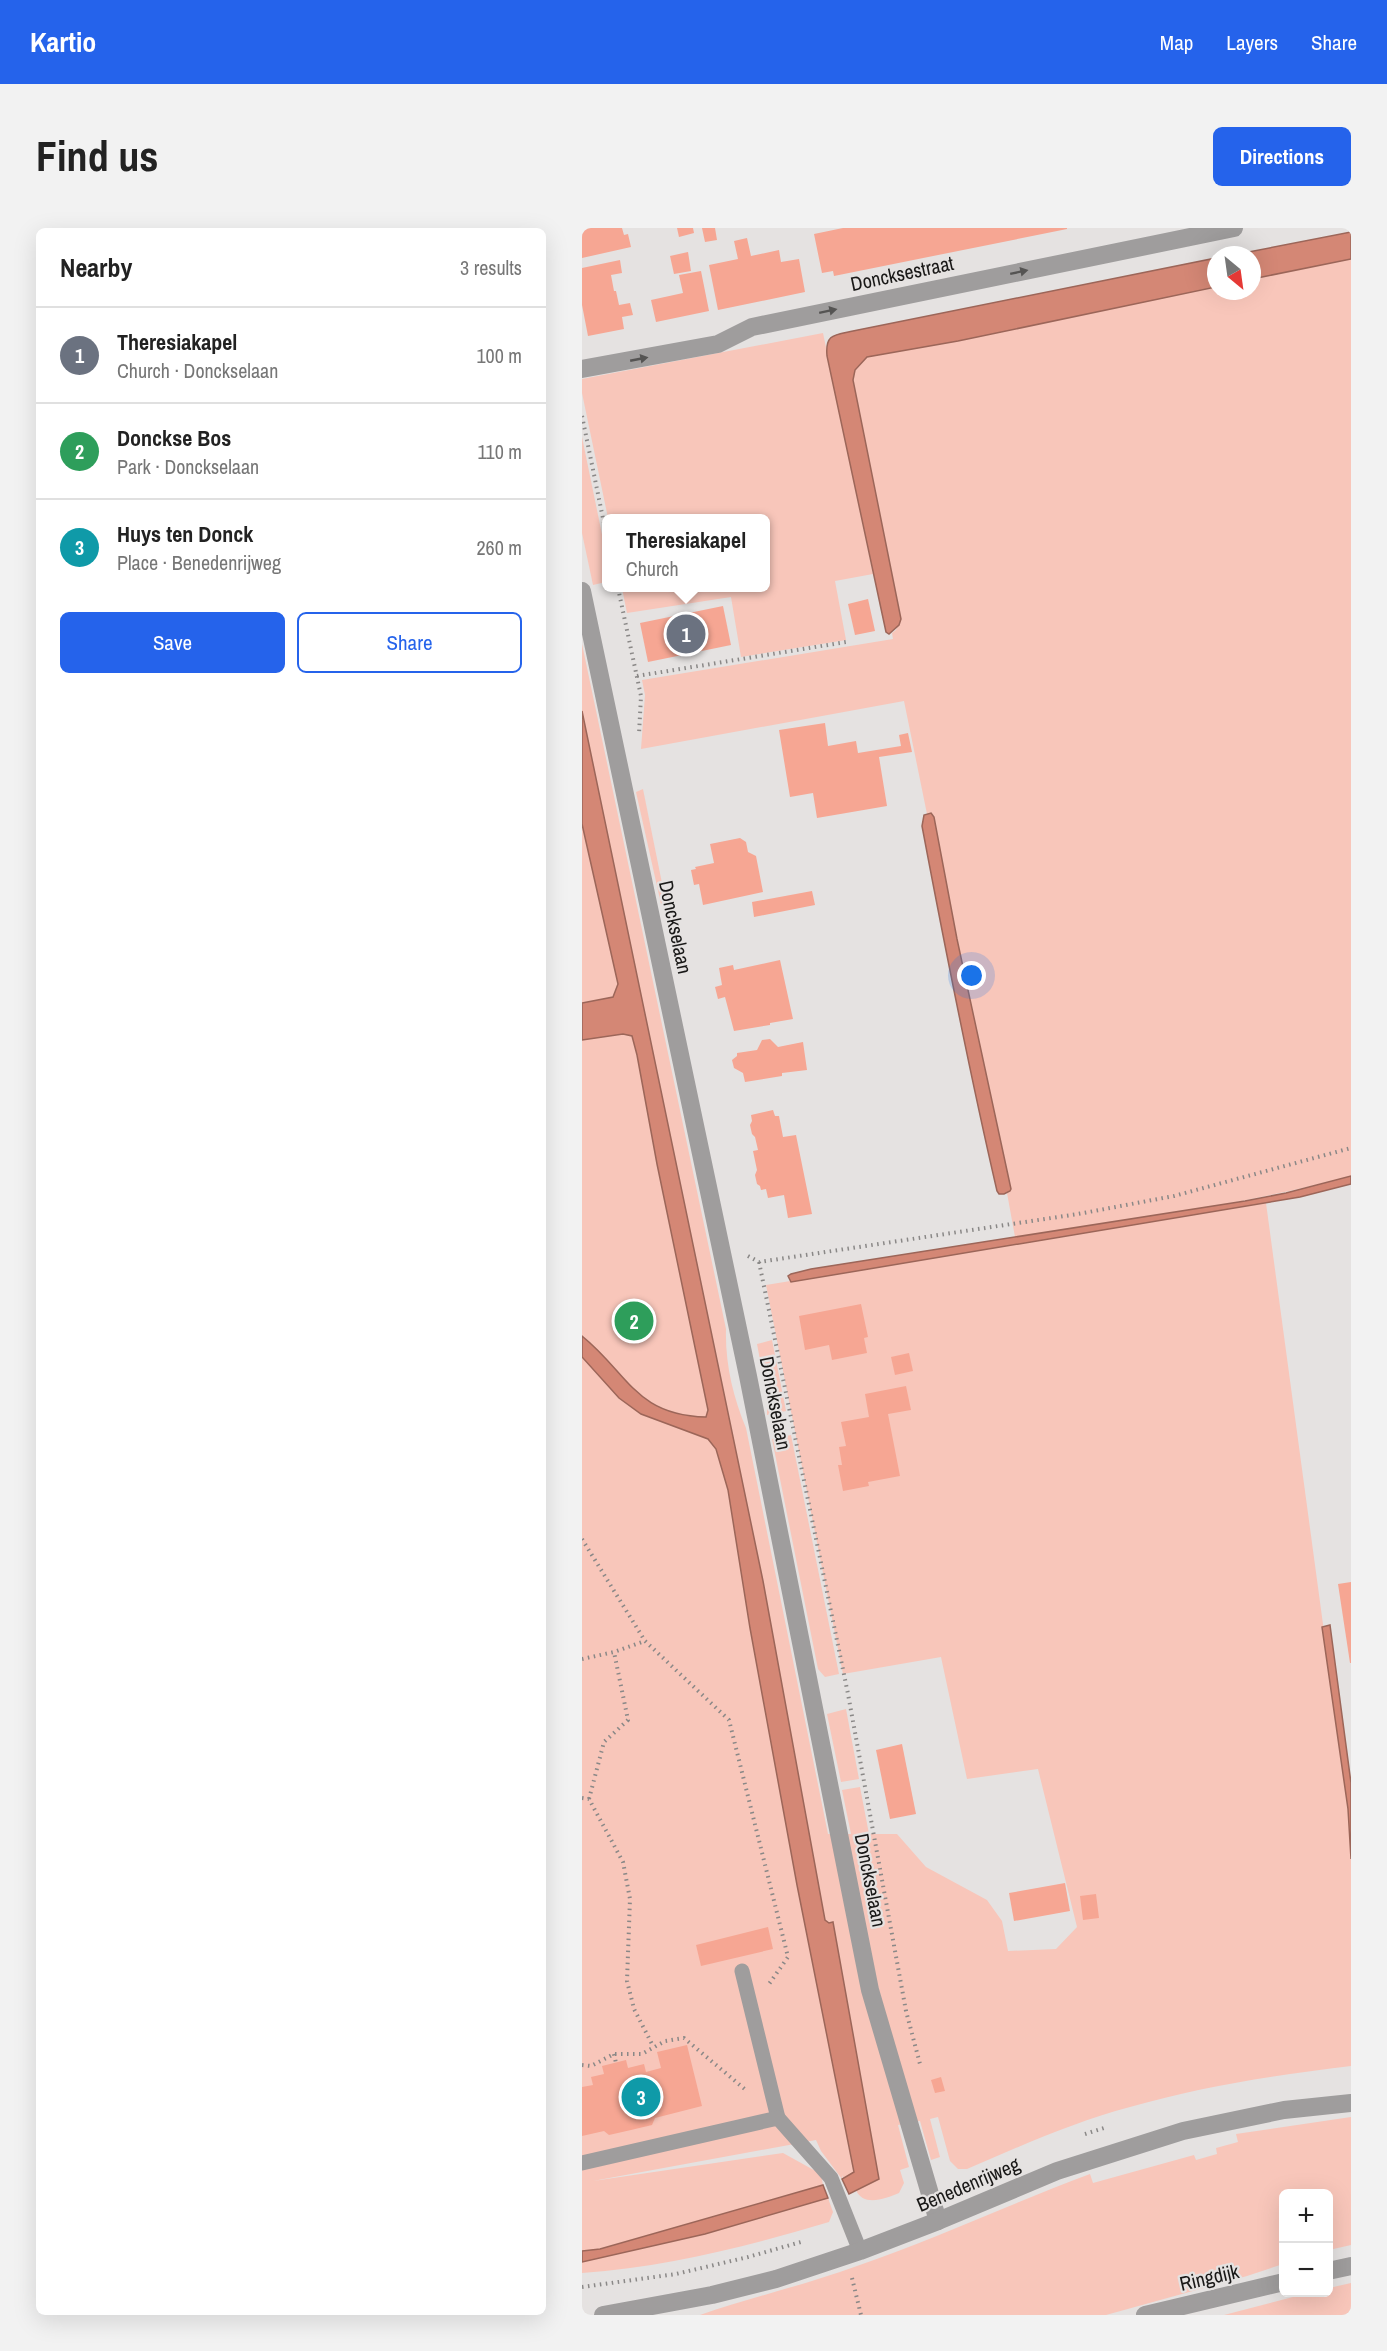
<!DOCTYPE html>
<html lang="en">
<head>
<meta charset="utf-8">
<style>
  :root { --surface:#fff; --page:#f2f2f2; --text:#222; --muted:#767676; --line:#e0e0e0; --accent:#2563eb }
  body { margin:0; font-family:"Archivo Narrow",sans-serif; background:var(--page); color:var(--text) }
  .controls { position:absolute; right:18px; bottom:18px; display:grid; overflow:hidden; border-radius:9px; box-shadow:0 6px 24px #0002 }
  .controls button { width:54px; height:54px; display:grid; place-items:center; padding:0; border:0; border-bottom:2px solid var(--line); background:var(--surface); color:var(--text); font:30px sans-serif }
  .compass { position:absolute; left:625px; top:18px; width:54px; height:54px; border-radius:50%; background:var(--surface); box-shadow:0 6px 24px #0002; rotate:151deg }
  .you { position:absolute; left:390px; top:748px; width:21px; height:21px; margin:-15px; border:4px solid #fff; border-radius:50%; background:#1a73e8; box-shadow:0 0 0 9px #1a73e833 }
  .badge { display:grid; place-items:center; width:39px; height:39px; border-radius:50%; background:var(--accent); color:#fff; font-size:20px; font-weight:700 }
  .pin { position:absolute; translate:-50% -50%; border:3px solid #fff; box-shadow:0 2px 6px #0006 }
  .popup { position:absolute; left:20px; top:286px; width:168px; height:78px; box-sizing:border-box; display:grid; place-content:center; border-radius:9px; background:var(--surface); filter:drop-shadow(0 2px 4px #0005); font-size:20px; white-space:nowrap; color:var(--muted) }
  .popup b { font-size:22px; color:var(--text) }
  .popup::after { content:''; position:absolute; left:50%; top:100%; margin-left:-12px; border:12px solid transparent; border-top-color:var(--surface) }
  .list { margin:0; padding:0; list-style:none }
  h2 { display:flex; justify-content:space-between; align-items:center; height:78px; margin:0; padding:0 24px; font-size:26px }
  h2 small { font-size:20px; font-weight:400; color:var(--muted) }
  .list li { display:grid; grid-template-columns:39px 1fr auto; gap:18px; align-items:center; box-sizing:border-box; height:96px; padding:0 24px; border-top:2px solid var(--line) }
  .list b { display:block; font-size:22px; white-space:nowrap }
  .list p { margin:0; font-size:20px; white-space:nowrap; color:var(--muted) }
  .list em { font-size:20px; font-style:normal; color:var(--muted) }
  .actions { display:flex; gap:12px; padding:18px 24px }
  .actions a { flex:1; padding:14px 0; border:2px solid var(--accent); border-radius:9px; text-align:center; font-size:21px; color:var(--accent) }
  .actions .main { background:var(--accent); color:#fff }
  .map { position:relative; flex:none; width:769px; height:2087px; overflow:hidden; border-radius:9px }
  header { display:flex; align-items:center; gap:36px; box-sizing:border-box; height:84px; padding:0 30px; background:var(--accent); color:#fff }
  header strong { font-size:28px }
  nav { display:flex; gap:33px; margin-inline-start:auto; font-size:21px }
  .intro { display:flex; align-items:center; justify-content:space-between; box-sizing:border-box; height:144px; padding:0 36px }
  h1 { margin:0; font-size:42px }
  .button { padding:15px 27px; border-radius:9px; background:var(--accent); color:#fff; font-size:21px; font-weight:700 }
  main { display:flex; gap:36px; padding:0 36px }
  aside { flex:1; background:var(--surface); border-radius:9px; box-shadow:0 6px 24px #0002 }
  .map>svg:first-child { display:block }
  .green { fill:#f8c6ba }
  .water { fill:#d48775; stroke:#9c6659; stroke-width:1.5 }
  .building { fill:#f6a693 }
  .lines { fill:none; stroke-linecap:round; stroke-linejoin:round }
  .path { stroke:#8a8887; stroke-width:4; stroke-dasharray:1.5 4.5; stroke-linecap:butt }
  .service { stroke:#9f9d9d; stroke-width:15 }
  .minor { stroke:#9f9d9d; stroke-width:18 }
  .tertiary { stroke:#9f9d9d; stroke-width:18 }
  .oneway { fill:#555453 }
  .labels { text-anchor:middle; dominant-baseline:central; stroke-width:4.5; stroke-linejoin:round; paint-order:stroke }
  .street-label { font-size:20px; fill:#191817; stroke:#e5e2e1 }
</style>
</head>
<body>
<header>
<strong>Kartio</strong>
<nav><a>Map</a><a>Layers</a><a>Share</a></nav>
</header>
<div class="intro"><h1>Find us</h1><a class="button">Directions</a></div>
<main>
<aside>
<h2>Nearby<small>3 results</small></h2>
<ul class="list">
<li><span class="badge" style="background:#6b7280">1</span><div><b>Theresiakapel</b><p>Church · Donckselaan</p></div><em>100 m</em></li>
<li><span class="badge" style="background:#2e9e5b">2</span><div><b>Donckse Bos</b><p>Park · Donckselaan</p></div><em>110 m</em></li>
<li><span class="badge" style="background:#0f9aa8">3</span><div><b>Huys ten Donck</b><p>Place · Benedenrijweg</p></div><em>260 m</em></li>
</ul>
<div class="actions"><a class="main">Save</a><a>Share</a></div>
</aside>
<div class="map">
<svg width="769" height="2087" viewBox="0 0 769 2087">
  <rect width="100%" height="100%" fill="#e5e2e1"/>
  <!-- green -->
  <g class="green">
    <path d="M769,31V948C659,977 546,993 433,1009L425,965L429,960L375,711L352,589L349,585L345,586L322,473L59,521L63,467L60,452L311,411L310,405L314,402L319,390L271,152L273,142L285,128L376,113L634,59V63H670V51Z"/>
    <polygon points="241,105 291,346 253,353 264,412 159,429 149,369 45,385 40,360 184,360 184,290 26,290 0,165 0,151"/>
    <polygon points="0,209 24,326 24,354 11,357 0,305"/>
    <path d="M0,416L144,1101C143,1135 151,1169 164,1200L246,1606H269L260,1562L278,1559L287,1606H315L344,1639L405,1672L420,1693L426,1723L474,1721L495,1699L456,1541L385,1551L359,1429L261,1446L184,1057L684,975L766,1581L769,1631V1838C694,1847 621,1858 548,1879C492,1894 438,1918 385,1941H376L368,1933L356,1889L348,1891L358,1929L349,1932L338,1893L316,1897L327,1939L318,1942L322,1955L317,1965C303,1971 281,1979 274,1962L297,1951L266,1916L272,1944L261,1950L260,1947V1951L239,1923L234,1912L11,1953L201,1925L239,1946L241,1957L18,2021L0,2023V581L55,827L75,936L126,1182C121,1198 127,1208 134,1221C141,1234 145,1254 147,1269C165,1382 185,1494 208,1607L181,1353L0,483Z"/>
    <polygon points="61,561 84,675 79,676 54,564"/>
    <polygon points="190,1112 204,1183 185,1187 185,1169 175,1116"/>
    <polygon points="209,1207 257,1446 243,1449 236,1441 190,1211"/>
    <polygon points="264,1481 277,1551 259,1554 245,1486"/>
    <path d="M769,1889V2017L747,2022L746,1966H702L701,2036L665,2048L524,2087H118C170,2069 223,2057 275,2038C354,2011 430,1975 508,1946L511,1955L612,1927L614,1932L635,1926L634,1920L656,1914L654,1906Z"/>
    <path d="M246,1970L251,1984L247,1994C167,2018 85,2039 0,2045V2034L123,2006Z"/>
    <polygon points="769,2055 769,2087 642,2087 726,2065 746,2064 747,2060"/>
  </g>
  <!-- water -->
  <g class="water">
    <polygon points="769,4 769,31 670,51 670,27 651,27"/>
    <path d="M634,30V59L376,113L285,129L273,142L271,152L319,391L317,397L307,406L304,404L245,128C243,106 252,107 271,103Z"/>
    <path d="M0,483L181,1353L243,1692L247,1695L251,1694L297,1951L267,1966L260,1951L272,1944L215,1657L168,1400L146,1262L134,1221L126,1211L59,1186L37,1170L0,1129V1108C47,1146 53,1187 124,1189L126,1182L75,936L55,827L50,808L41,806L0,812V775L31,769L36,756L0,596Z"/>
    <path d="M349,585L352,589L375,711L429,961L428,963L422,966H417L415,963C387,842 363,720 340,598L342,587Z"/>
    <polygon points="769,948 769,956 718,969 209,1054 206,1048 209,1046 229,1041 663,973 704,965"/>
    <polygon points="748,1397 769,1555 769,1631 766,1581 740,1399"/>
    <polygon points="241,1957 246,1970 123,2006 0,2034 0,2023 18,2021"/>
  </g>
  <!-- building -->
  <g class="building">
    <polygon points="0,0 40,0 42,7 46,6 49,19 0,30"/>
    <polygon points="95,0 111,0 112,5 97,9"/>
    <polygon points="120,0 133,0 135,12 123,14"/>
    <polygon points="261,0 485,0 485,1 252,48 251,43 240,45 232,6"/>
    <polygon points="165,10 169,28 197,22 199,34 217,31 223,64 136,82 127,37 156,31 152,13"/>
    <polygon points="106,24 109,43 92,46 88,28"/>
    <polygon points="38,32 40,45 29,47 32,63 34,63 37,77 48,75 51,87 40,89 42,101 6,108 0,77 0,40"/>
    <polygon points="119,43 127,83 74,94 69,72 101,65 97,47"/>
    <polygon points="286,371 293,403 273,407 266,376"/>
    <polygon points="141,378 149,417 66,434 58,395"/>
    <polygon points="243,495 246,518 274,513 276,525 319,518 317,507 326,505 330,524 297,529 305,578 235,590 231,565 208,569 197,502"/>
    <polygon points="158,610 164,614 166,624 174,628 181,664 121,677 117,656 112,657 109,642 114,641 113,639 132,635 128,616"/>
    <polygon points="230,663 233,677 172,689 170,674"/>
    <polygon points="198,732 211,791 188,795 188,797 152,803 143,769 136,771 133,759 140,757 137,740 151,737 152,742"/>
    <polygon points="188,811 196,819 221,814 225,842 200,845 200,848 163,854 161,845 152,840 150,832 155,828 155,825 175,822 180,812"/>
    <polygon points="191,882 193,888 197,888 201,909 214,907 230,986 206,990 202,967 186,970 184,961 179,962 178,958 175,956 173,947 175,942 171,923 176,922 173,909 170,906 168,897 170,893 169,887"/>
    <polygon points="279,1076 286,1109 282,1110 285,1125 250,1132 247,1117 223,1122 217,1088"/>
    <polygon points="327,1125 331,1143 313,1147 309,1129"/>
    <polygon points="324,1158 329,1182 306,1186 318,1248 286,1254 287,1258 261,1263 256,1237 260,1237 257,1219 264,1218 259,1194 287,1189 283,1166"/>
    <polygon points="769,1354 769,1435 768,1435 756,1356"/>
    <polygon points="320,1516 334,1586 308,1591 294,1522"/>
    <polygon points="483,1655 488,1683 432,1693 427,1665"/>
    <polygon points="514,1666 517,1690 501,1692 498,1668"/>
    <polygon points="186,1699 191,1721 119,1738 114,1717"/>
    <polygon points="105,1817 120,1878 73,1890 70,1897 49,1902 27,1907 22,1903 0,1908 0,1859 11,1857 9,1849 22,1846 20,1838 44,1832 46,1840 62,1836 64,1844 79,1840 75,1824"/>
    <polygon points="359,1849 363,1863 353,1865 349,1852"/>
  </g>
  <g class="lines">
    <!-- path -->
    <g class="path">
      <polyline points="0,188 24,305"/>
      <polyline points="36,360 59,468 57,506"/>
      <polyline points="55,448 264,414"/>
      <polyline points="166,1028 177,1034 496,986 592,968 769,920"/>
      <polyline points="177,1034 266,1466 324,1783 338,1836"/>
      <polyline points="0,1311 63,1413 147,1492 206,1729 187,1756"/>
      <polyline points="0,1431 32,1424 63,1413"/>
      <polyline points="0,1570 7,1571 41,1634 48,1671 45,1753 52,1781 71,1818"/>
      <polyline points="7,1571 22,1514 46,1492 32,1424"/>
      <polyline points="32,1826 34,1835"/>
      <polyline points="0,1837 9,1838 32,1826 60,1826 83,1813 102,1810 165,1863"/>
      <polyline points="503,1906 522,1900"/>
      <polyline points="270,2050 279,2087"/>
      <polyline points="0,2059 94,2046 166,2029 219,2014"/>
    </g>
    <!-- service -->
    <g class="service">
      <polyline points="160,1743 196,1890"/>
      <polyline points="0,1935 196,1890 249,1950 278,2023"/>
    </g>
    <!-- minor -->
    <g class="minor">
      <polyline points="0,141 136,116 170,99 652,0"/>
      <polyline points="0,363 166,1148 288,1762 356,1993"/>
      <polyline points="746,2043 769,2038"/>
      <polyline points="563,2087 702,2054"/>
    </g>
    <!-- tertiary -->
    <polyline class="tertiary" points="21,2087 130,2067 194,2051 278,2023 356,1993 475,1943 601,1903 702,1882 769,1875"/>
  </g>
  <!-- one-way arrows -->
  <defs><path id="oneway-solid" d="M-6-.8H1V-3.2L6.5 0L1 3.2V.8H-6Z" transform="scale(1.5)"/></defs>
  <g class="oneway">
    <use href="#oneway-solid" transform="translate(437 44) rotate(-12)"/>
    <use href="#oneway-solid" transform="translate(246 83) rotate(-12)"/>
    <use href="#oneway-solid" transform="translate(57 131) rotate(-11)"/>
  </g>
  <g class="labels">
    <!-- street labels -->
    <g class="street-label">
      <text transform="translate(320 45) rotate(-12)">Doncksestraat</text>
      <text transform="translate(94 699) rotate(78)">Donckselaan</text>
      <text transform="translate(194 1175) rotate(79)">Donckselaan</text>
      <text transform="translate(289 1652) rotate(79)">Donckselaan</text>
      <text transform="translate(386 1956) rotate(-23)">Benedenrijweg</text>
      <text transform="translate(627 2049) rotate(-13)">Ringdijk</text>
    </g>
  </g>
</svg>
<div class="controls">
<button>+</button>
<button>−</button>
</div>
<svg class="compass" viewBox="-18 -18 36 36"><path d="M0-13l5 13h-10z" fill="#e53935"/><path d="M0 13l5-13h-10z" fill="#767676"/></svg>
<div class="you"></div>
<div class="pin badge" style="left:104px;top:406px;background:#6b7280">1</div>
<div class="popup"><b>Theresiakapel</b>Church</div>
<div class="pin badge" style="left:52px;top:1093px;background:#2e9e5b">2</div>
<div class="pin badge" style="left:59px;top:1869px;background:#0f9aa8">3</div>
</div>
</main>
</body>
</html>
